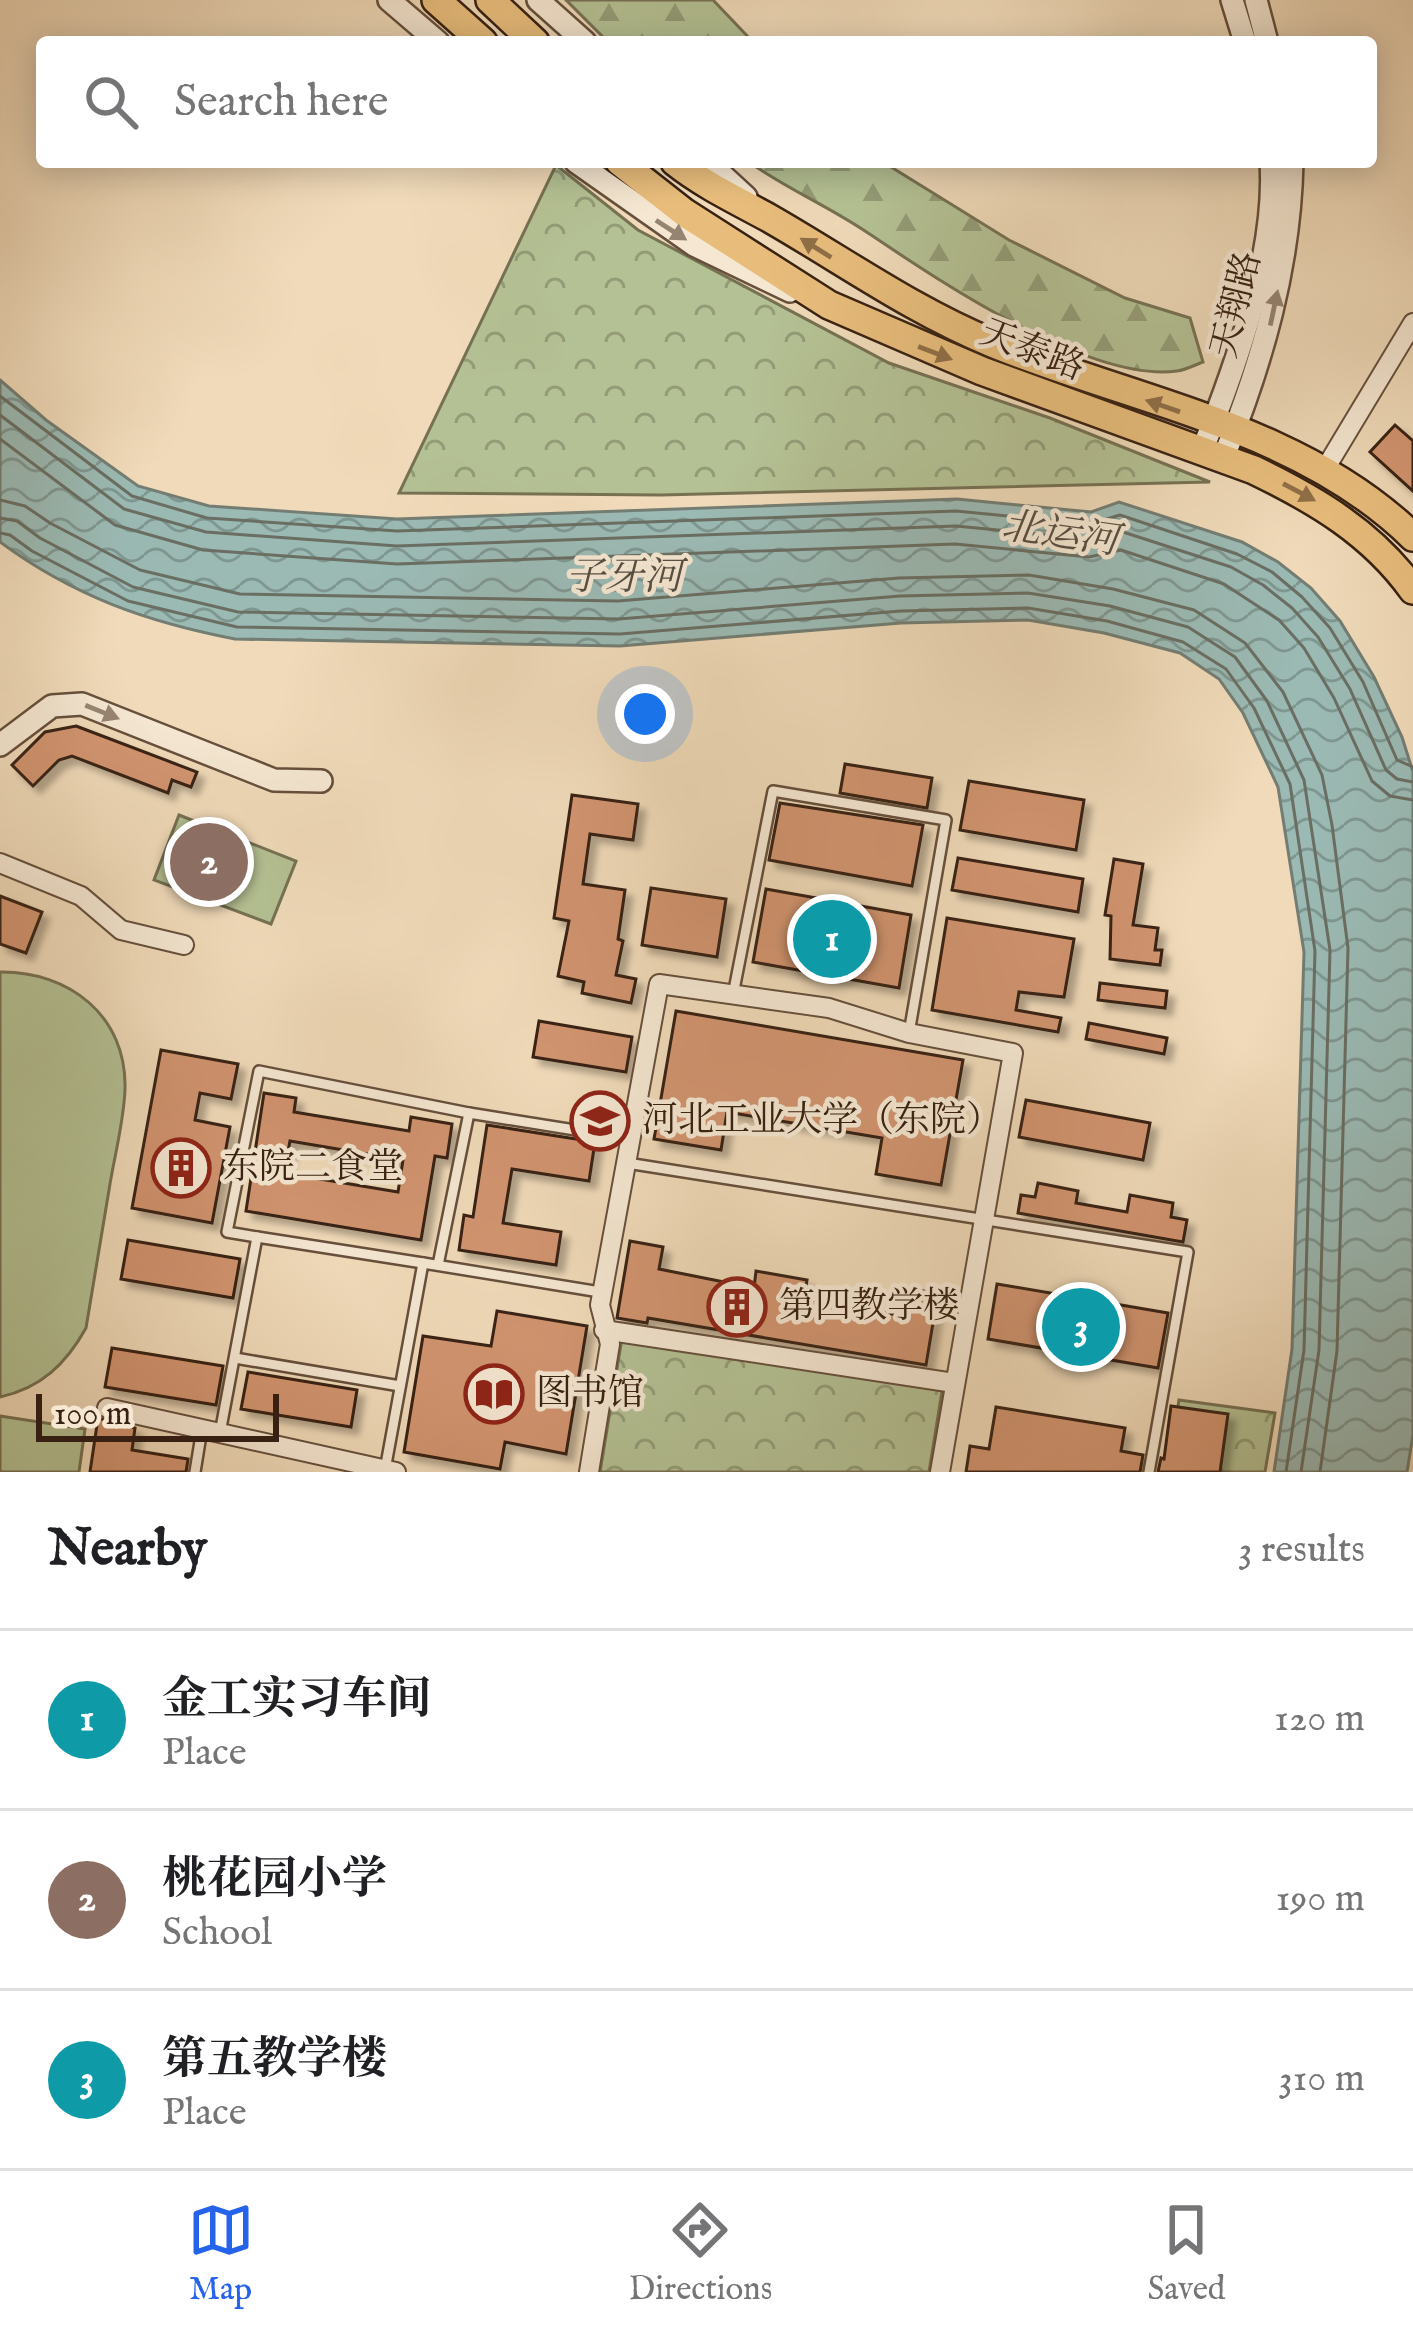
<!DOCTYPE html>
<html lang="en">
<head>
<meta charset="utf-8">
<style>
  :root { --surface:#fff; --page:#f2f2f2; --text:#202124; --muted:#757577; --line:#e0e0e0; --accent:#2563eb }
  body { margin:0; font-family:"IM FELL English","Noto Serif SC",serif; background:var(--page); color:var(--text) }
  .scale { position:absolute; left:36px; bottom:30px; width:243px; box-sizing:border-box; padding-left:12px; border:6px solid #382112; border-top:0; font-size:33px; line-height:42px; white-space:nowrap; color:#382112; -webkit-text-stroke:9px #f5e7d2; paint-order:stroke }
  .you { position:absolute; left:645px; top:714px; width:42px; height:42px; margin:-30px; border:9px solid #fff; border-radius:50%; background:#1a73e8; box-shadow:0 0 0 18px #1a73e833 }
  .badge { display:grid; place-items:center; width:78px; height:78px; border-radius:50%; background:var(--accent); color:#fff; font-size:39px; font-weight:700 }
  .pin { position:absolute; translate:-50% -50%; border:6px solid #fff; box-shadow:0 3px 12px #0006 }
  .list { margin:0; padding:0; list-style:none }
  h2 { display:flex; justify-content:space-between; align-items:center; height:156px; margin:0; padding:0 48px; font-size:51px }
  h2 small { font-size:39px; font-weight:400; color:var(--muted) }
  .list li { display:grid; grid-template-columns:78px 1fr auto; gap:36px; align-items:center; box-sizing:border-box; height:180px; padding:0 48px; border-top:3px solid var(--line) }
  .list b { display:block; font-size:45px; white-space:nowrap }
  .list p { margin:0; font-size:39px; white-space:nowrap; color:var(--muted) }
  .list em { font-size:39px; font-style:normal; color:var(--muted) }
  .icon { flex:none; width:66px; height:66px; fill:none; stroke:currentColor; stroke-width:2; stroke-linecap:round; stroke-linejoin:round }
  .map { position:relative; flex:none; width:1413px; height:1472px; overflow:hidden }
  .search { position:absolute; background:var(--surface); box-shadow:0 6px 30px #0003; left:36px; right:36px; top:36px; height:132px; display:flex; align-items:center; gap:30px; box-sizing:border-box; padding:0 42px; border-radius:12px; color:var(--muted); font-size:45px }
  .sheet { height:696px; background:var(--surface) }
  nav { display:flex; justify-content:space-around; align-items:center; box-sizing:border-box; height:168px; border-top:3px solid var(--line); background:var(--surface); font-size:33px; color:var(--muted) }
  nav a { display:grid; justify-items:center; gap:6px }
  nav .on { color:var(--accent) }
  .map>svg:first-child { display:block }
  .forest { fill:url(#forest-firs); stroke:#767153; stroke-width:3 }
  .park { fill:url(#park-crowns); stroke:#767153; stroke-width:3 }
  .garden { fill:#b4c194; stroke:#767153; stroke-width:3 }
  .water { fill:url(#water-waves); stroke:#737d73; stroke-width:3 }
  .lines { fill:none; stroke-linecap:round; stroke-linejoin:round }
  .shore { stroke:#6a6e63; stroke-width:3 }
  .building { fill:#d1946f; stroke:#382112; stroke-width:3; fill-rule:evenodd; filter:url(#shadow) }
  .service-casing { stroke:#664f3c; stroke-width:14 }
  .minor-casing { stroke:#664f3c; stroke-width:22 }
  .tertiary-casing { stroke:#664f3c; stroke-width:26 }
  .primary-casing { stroke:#382112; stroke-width:32 }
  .service { stroke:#f5e7d2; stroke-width:9 }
  .minor { stroke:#f5e7d2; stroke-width:18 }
  .tertiary { stroke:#f5e7d2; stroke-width:21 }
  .primary { stroke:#e8bd7c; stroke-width:27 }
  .oneway { fill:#968472 }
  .oneway2 { fill:#906f47 }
  .labels { text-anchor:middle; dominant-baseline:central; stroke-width:9; stroke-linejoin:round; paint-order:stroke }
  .street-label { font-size:36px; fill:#382112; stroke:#f5e7d2 }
  .poi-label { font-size:36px; fill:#382112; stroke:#f5e7d2; text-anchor:start }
  .water-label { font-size:39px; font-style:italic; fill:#564f43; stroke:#f5e7d2 }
</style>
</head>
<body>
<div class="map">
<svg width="1413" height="1472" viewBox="0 0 1413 1472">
  <defs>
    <pattern id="forest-firs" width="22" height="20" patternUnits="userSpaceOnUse" patternTransform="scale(3)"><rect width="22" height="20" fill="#b4c194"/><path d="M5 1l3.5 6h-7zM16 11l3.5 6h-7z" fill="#939c77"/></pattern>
    <pattern id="park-crowns" width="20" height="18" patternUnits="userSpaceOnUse" patternTransform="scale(3)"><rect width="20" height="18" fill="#b4c194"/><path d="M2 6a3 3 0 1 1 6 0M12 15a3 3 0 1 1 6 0" fill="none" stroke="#939c77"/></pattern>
    <pattern id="water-waves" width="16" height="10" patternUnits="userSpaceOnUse" patternTransform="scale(3)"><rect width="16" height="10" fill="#9bbab4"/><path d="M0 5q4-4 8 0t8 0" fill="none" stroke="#7f9791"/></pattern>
    <filter id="shadow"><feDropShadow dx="7" dy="7" stdDeviation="3" flood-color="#0004"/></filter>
  </defs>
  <rect width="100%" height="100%" fill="#f0dab9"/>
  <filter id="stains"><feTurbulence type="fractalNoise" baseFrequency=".00167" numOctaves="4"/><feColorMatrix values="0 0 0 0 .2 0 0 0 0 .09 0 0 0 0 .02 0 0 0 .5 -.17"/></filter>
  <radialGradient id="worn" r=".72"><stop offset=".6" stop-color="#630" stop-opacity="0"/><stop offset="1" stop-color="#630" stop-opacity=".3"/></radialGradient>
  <!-- forest -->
  <g class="forest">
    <polygon points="566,0 713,0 753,42 608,42"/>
    <path d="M749,162H883L1009,240L1125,298L1190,318L1203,362C1195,365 1185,370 1177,371C1090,383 938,280 868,233C830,207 787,189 749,162Z"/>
  </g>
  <!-- park -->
  <g class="park">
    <polygon points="556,165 638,230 889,363 1050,418 1210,482 661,495 399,493"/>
    <polygon points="623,1332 943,1385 929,1472 600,1472"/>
    <polygon points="1179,1400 1275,1413 1265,1472 1167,1472"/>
  </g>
  <!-- garden -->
  <g class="garden">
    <polygon points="179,815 296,861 271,924 154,880"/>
    <path d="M0,972C69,971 127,1016 125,1089C124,1122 114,1157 109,1190C101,1236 94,1282 86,1328C66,1364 41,1388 0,1397Z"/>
    <polygon points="0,1416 85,1429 79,1472 0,1472"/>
  </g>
  <!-- water -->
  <path class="water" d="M0,380L46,420L138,486L209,506L397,519L957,499L1091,512L1119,502L1242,542L1278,562L1311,588L1340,621L1374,677L1402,737L1413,772V1435L1407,1472H1274L1292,1349L1304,952L1278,787L1243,713L1219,679L1180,653L1104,633L1028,620L901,623L620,646L235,639C147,622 73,596 0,542Z"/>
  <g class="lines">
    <!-- shore -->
    <g class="shore">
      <polyline points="0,396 132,496 207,518 397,531 956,511 1090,524 1120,515 1237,554 1272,572 1302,597 1330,628 1363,682 1397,760 1413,767"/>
      <polyline points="0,415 124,509 206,532 397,546 956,526 1090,539 1120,531 1231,567 1263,585 1292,608 1318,637 1350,689 1386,770 1397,779 1413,782"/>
      <polyline points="0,439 115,525 203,550 397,564 955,544 1089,557 1121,550 1224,584 1279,620 1304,648 1334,698 1372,781 1390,796 1413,800"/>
      <polyline points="0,500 25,506 50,523 140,570 240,594 618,601 899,578 1029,575 1113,589 1194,610 1245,643 1283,692 1322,775 1332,825 1348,948 1337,1351 1320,1472"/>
      <polyline points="0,518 17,521 40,538 133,587 238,612 619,619 900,596 1028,593 1110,606 1188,627 1235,657 1267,701 1304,780 1330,950 1319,1350 1301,1472"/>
      <polyline points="0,533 10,535 32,551 128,601 237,627 620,634 901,611 1028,608 1107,621 1183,642 1226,669 1254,708 1290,784 1315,951 1304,1350 1286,1472"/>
    </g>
  </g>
  <!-- building -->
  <g class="building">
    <polygon points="1395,425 1413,441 1413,491 1370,452"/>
    <polygon points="76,726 197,772 191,787 172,780 168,793 72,756 59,760 33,786 12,765 45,732"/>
    <polygon points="845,764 932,778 927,808 840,793"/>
    <polygon points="969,781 1084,800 1076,850 960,830"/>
    <polygon points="572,795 638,804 633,840 590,834 583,884 625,890 618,939 623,941 616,975 636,979 631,1003 582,993 584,982 558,976 569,921 554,918"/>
    <polygon points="780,803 923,825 912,886 769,860"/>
    <polygon points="958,858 1083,879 1078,912 952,890"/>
    <polygon points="1114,859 1143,864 1133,925 1158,928 1155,950 1162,950 1160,965 1110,959 1111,916 1105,915"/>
    <polygon points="651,888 726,899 717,957 642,945"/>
    <polygon points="766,889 911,915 899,988 753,962"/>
    <polygon points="0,896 42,912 26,953 0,944"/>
    <polygon points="947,918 1074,939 1064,997 1019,992 1016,1010 1061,1018 1058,1032 932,1010"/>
    <polygon points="1100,983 1167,991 1165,1008 1098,1000"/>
    <polygon points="676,1011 963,1060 941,1185 876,1174 882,1138 727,1112 721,1150 654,1139"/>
    <polygon points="539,1021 632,1037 626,1072 533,1057"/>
    <polygon points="1089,1023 1167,1038 1164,1054 1086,1039"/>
    <polygon points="161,1050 238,1064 231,1099 200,1093 195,1120 230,1127 212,1223 132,1208"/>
    <path d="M264,1093L296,1098L294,1112L409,1131L411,1117L452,1124L447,1158L435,1156L421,1240L246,1211ZM290,1141L403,1160L398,1192L284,1173Z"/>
    <polygon points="1026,1100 1150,1123 1143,1160 1019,1137"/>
    <polygon points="487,1125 595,1142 589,1181 512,1169 503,1223 561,1232 556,1265 459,1250 464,1215 473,1217"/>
    <polygon points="1038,1183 1078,1191 1076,1203 1127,1212 1130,1195 1173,1203 1171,1217 1187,1220 1183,1242 1018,1213 1021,1195 1035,1197"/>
    <polygon points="128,1240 240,1259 233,1298 121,1279"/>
    <polygon points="630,1241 663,1247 659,1269 754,1288 756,1271 807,1280 804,1299 904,1316 908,1289 938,1293 926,1365 648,1318 647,1323 617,1318"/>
    <polygon points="997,1284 1168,1313 1158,1368 988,1339"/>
    <polygon points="497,1311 587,1326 566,1454 505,1442 500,1469 404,1452 423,1336 491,1346"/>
    <polygon points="112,1348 223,1366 216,1405 105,1387"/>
    <polygon points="248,1372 357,1390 351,1427 241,1409"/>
    <polygon points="1171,1406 1228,1414 1220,1472 1158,1472 1161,1458 1164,1459"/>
    <polygon points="996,1407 1125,1428 1121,1451 1143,1455 1140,1472 966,1472 970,1446 989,1449"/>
    <polygon points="98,1418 135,1428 132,1450 188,1459 186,1472 90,1472"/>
  </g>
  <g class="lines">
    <defs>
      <g id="service">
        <polyline points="733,995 773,791 946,820 909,1033"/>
        <polyline points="627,1163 1188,1252 1149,1472"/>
        <polyline points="257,1237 227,1232 259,1071 469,1113"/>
        <polyline points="438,1265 469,1113 631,1139"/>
        <polyline points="235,1358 400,1386"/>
        <polyline points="220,1433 257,1237 423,1263"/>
        <polyline points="385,1470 423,1263 600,1292"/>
        <polyline points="195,1472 202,1429"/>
      </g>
      <g id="minor">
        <polyline points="1325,469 1413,323"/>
        <polyline points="0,863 81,896 121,930 184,945"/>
        <polyline points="604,1330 954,1383"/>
        <polyline points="107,1408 396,1472"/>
        <polyline points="589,1472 610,1344 600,1305 659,984 829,1008 909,1033 1013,1053 940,1472"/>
      </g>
      <g id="tertiary">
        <polyline points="389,0 438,42"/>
        <polyline points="538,0 585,42"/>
        <polyline points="1232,0 1245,42"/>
        <polyline points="1256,0 1267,42"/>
        <polyline points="576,162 694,245 790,291"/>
        <polyline points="708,162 746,197"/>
        <path d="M1202,451C1235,368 1277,253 1271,162"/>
        <path d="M1223,459C1262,363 1290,266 1292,162"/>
        <polyline points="0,745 52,706 82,704 274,780 321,781"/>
      </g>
      <g id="primary">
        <polyline points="436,0 483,42"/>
        <polyline points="490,0 535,42"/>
        <path d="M620,162L685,213L829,305L982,371L1254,470C1316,500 1372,533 1413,590"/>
        <path d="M675,162C704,185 736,200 769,218C844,261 912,310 992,343C1133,401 1301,427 1413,537"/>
      </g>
    </defs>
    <!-- service casing -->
    <use href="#service" class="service-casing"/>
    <!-- minor casing -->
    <use href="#minor" class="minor-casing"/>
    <!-- tertiary casing -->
    <use href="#tertiary" class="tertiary-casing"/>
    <!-- primary casing -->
    <use href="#primary" class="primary-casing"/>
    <!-- service -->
    <use href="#service" class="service"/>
    <!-- minor -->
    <use href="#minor" class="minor"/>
    <!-- tertiary -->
    <use href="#tertiary" class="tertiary"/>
    <!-- primary -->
    <use href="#primary" class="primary"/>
  </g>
  <!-- one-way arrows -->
  <defs><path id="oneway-solid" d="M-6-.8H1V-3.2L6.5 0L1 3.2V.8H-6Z" transform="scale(3)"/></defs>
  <g class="oneway">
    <use href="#oneway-solid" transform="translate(671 230) rotate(33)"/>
    <use href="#oneway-solid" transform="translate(1274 308) rotate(-78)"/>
    <use href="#oneway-solid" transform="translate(102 712) rotate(22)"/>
  </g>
  <g class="oneway2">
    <use href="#oneway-solid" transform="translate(816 248) rotate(-148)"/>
    <use href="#oneway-solid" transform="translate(935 353) rotate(21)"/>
    <use href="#oneway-solid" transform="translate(1163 406) rotate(-161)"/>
    <use href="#oneway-solid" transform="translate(1299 492) rotate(28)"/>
  </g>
  <!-- icons -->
  <defs>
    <symbol id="university-ring" viewBox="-11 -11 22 22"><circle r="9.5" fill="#f5e7d2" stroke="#8f2418" stroke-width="1.5"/><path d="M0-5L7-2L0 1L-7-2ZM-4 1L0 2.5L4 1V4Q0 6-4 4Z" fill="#8f2418"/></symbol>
    <symbol id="building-ring" viewBox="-11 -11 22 22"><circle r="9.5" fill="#f5e7d2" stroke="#8f2418" stroke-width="1.5"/><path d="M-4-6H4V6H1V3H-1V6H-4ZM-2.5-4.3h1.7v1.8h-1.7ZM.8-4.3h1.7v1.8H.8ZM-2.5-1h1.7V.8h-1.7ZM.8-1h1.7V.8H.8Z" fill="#8f2418"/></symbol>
    <symbol id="library-ring" viewBox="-11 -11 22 22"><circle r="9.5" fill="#f5e7d2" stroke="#8f2418" stroke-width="1.5"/><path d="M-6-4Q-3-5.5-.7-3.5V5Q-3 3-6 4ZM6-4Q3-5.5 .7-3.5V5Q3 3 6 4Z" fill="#8f2418"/></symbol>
  </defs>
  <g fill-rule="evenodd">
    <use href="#university-ring" x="567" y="1088" width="66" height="66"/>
    <use href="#building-ring" x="148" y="1135" width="66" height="66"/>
    <use href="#building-ring" x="704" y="1274" width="66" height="66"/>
    <use href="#library-ring" x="461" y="1361" width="66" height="66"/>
  </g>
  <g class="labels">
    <!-- street labels -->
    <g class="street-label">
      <text transform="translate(1237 305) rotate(-76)">天翔路</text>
      <text transform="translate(1032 351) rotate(21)">天泰路</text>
    </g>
    <!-- poi labels -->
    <g class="poi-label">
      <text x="642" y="1121">河北工业大学（东院）</text>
      <text x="223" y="1168">东院二食堂</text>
      <text x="779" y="1307">第四教学楼</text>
      <text x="536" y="1394">图书馆</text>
    </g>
    <!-- water labels -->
    <g class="water-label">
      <text transform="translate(1060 535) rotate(8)">北运河</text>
      <text x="624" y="578">子牙河</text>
    </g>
  </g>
  <rect width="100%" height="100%" filter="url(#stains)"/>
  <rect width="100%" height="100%" fill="url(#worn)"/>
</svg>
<div class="scale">100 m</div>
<div class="you"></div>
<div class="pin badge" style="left:832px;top:939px;background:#0f9aa8">1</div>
<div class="pin badge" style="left:209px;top:862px;background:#8d6e63">2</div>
<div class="pin badge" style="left:1081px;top:1327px;background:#0f9aa8">3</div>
<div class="search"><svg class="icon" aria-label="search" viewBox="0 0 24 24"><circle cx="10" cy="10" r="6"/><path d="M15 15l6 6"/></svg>Search here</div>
</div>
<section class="sheet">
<h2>Nearby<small>3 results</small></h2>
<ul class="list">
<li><span class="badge" style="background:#0f9aa8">1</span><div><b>金工实习车间</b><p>Place</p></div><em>120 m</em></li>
<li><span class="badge" style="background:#8d6e63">2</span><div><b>桃花园小学</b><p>School</p></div><em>190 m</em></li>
<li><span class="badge" style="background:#0f9aa8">3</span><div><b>第五教学楼</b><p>Place</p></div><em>310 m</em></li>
</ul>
</section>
<nav>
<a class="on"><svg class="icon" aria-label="map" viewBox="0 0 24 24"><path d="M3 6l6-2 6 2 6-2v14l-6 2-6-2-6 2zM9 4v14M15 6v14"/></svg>Map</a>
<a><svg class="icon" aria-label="directions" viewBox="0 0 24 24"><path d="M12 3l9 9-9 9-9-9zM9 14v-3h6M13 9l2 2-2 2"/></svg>Directions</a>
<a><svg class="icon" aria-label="saved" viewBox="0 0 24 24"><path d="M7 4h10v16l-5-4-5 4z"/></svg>Saved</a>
</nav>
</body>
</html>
